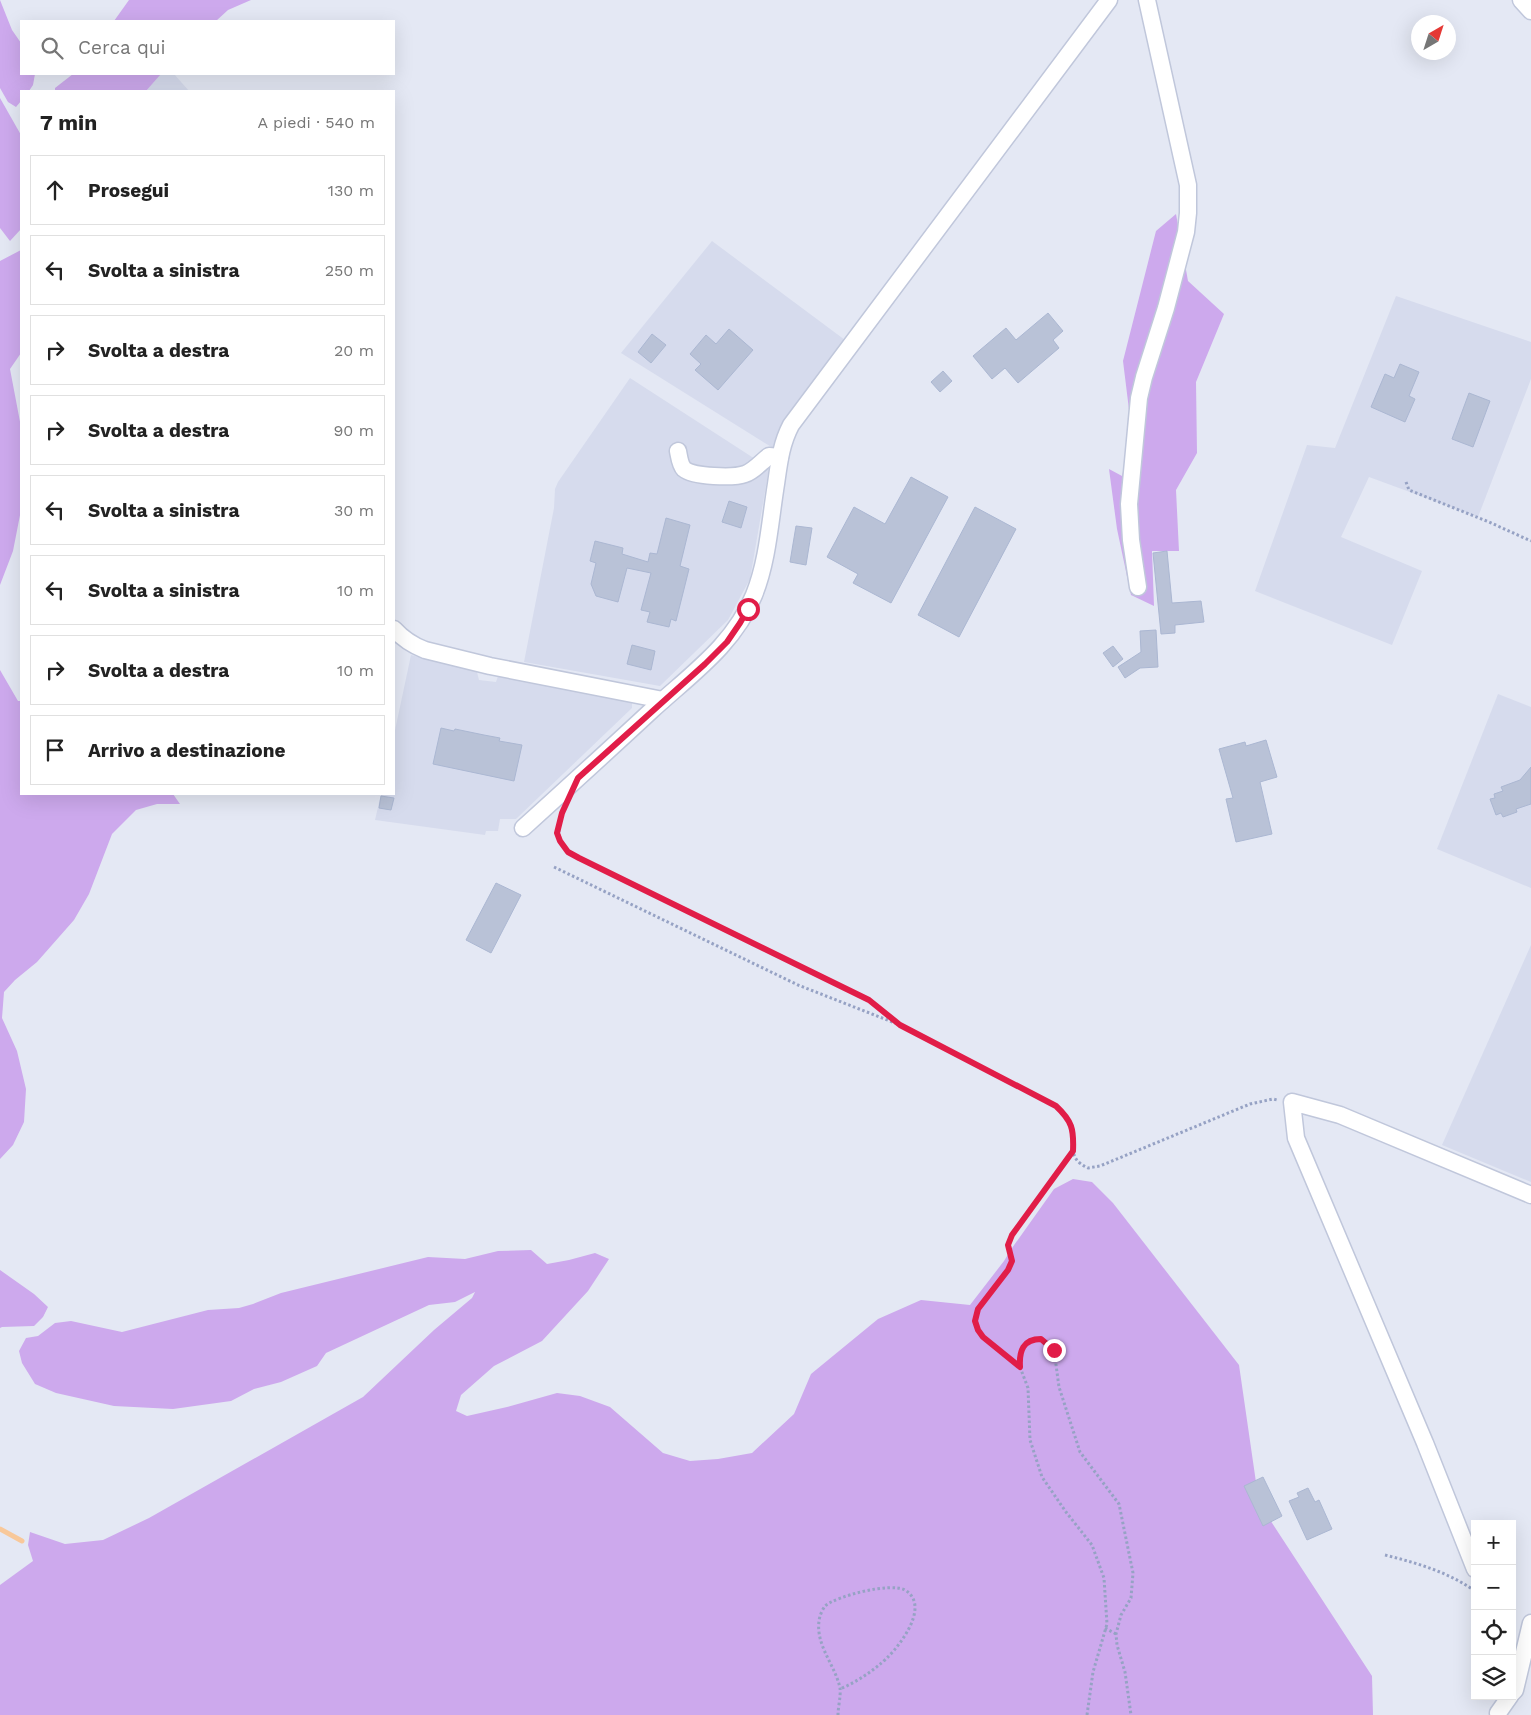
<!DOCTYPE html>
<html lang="it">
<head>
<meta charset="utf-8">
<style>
  :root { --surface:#fff; --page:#f6f6f6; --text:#222; --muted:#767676; --line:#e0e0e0 }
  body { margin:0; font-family:"Work Sans",sans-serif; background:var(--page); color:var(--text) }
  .controls { position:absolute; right:15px; bottom:15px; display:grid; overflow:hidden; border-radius:0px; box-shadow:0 5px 20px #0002 }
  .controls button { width:45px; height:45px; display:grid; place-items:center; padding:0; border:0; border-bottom:1px solid var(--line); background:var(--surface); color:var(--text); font:25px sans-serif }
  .compass { position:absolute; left:1411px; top:15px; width:45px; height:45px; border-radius:50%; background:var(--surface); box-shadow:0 5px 20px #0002; rotate:39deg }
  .stop { position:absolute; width:15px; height:15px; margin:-11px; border:4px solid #e11d48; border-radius:50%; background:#fff }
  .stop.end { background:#e11d48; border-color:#fff; box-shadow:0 1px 5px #0008 }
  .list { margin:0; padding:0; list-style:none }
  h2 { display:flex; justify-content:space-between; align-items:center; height:65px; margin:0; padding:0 20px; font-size:21px }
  h2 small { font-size:16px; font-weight:400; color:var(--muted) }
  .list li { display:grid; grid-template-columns:32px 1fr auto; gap:15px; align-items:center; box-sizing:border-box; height:70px; margin:0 10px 10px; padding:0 10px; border:1px solid var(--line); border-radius:0px }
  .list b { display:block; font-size:19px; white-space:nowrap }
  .list em { font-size:16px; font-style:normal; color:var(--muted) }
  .icon { flex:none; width:28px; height:28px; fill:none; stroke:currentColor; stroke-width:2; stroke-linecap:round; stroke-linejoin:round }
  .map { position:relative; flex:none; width:1531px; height:1715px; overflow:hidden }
  .search { position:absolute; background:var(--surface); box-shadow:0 5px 20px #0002; left:20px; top:20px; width:375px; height:55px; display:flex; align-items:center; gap:12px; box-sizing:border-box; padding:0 18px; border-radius:0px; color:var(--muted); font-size:19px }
  .panel { position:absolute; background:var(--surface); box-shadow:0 5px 20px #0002; left:20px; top:90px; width:375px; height:705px; border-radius:0px }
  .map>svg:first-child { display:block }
  .residential { fill:#d6dbed }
  .green { fill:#cda9ed }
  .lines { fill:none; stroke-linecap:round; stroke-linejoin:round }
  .stream { stroke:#f8c89a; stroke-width:5 }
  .building { fill:#b9c2d7; stroke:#abb7d2 }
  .minor-casing { stroke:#c0c7db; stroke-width:19 }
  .path { stroke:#96a2c4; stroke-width:3; stroke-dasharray:2.5 2.5; stroke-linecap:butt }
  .minor { stroke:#fff; stroke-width:16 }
  .route { stroke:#e11d48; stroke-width:6 }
</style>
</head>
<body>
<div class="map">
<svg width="1531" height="1715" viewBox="0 0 1531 1715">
  <rect width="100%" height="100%" fill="#e4e8f4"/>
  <!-- residential -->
  <g class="residential">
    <polygon points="161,74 174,74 189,91 146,91"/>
    <polygon points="712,241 845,340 791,414 779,432 773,448 621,353"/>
    <polygon points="1396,296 1531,342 1531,379 1478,517 1369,477 1341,537 1422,571 1392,645 1255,591 1307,445 1335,448"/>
    <polygon points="630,378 769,468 750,579 728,620 660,686 524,662 554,508 555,489 558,482"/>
    <polygon points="411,655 477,672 479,680 496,682 498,676 632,702 632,708 516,819 500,819 498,831 486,831 485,835 375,820 381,794 394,794 394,735"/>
    <polygon points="1498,694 1531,707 1531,888 1437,849"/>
    <polygon points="1531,945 1531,1182 1442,1145"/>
  </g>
  <!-- green -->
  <g class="green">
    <polygon points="0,0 12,30 21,43 21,74 35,74 33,85 29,91 21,91 21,101 16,107 8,102 0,88"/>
    <polygon points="129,0 251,0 228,10 216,21 114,21"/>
    <polygon points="73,74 161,74 146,91 55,91 55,88"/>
    <polygon points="0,98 21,135 21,229 10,241 0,228"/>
    <polygon points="1176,214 1188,281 1224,314 1196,382 1197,453 1176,490 1179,551 1152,551 1154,606 1131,595 1117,529 1109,469 1122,476 1132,434 1123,361 1156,231"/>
    <polygon points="21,250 21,353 10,369 21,427 21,510 13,551 0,585 0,261"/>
    <polygon points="0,670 18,701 21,701 21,794 173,794 180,804 157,804 136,810 112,834 89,894 74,920 37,962 15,980 4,992 2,1018 17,1051 26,1089 24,1122 13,1145 0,1159"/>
    <polygon points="1073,1179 1092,1182 1113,1203 1239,1365 1259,1503 1372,1676 1373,1715 0,1715 0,1585 33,1561 28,1545 30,1532 65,1544 103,1540 149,1518 363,1397 434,1330 472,1298 475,1292 455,1302 429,1305 326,1353 317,1366 281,1382 254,1389 231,1401 173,1409 114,1406 56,1393 35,1384 22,1363 19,1351 26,1338 38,1336 55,1323 71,1321 122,1332 208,1310 239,1308 253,1304 281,1293 428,1257 465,1259 498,1251 531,1250 547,1264 569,1260 595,1253 609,1259 588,1291 542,1341 494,1366 461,1395 456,1411 467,1416 507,1407 557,1393 580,1396 610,1407 663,1453 690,1461 718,1459 752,1453 794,1414 811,1374 878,1319 921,1300 970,1305 1004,1261 1012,1248 1054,1189"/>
    <polygon points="0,1270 34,1294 48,1307 43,1317 34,1326 2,1327 0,1328"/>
  </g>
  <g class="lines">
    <!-- stream -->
    <polyline class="stream" points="0,1529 22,1541"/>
  </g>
  <!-- building -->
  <g class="building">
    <polygon points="1048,313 1063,331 1053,340 1059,348 1018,383 1005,368 992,379 973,356 1006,328 1016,340"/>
    <polygon points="729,329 753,350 718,390 695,370 701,364 690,354 706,335 716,344"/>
    <polygon points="652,334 666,345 651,363 638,352"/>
    <polygon points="1400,364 1419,372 1409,396 1415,399 1405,422 1371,407 1385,374 1394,378"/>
    <polygon points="943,371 952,381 940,392 931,382"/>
    <polygon points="1469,393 1490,401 1473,447 1452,439"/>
    <polygon points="911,477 948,497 891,603 853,583 858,574 827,557 854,507 885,524"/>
    <polygon points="729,501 747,507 741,528 722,522"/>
    <polygon points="975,507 1016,529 959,637 918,615"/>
    <polygon points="666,518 690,525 680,566 689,569 676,621 671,619 669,627 647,622 650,612 641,610 651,573 627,568 618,602 596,596 591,584 596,563 590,561 595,541 623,548 622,554 648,562 650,553 657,554"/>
    <polygon points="796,526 812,528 806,565 790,562"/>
    <polygon points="1167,551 1172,603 1201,601 1204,622 1175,625 1175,633 1161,634 1153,553"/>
    <polygon points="1156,630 1158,667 1140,668 1125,678 1118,667 1141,652 1140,631"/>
    <polygon points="632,645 655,651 651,670 627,664"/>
    <polygon points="1113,646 1123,659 1113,667 1103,653"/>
    <polygon points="441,728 454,731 455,729 484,735 500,738 499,741 522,745 514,781 433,764"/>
    <polygon points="1266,740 1277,777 1260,782 1272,834 1236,842 1226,799 1233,798 1219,749 1245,742 1246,746"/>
    <polygon points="1531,767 1531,804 1516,809 1517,812 1503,817 1501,813 1496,815 1490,799 1495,798 1494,794 1503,791 1501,787 1520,780"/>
    <polygon points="381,796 394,798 391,810 379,808"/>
    <polygon points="496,883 521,895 491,953 466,940"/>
    <polygon points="1263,1477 1282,1516 1263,1526 1244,1486"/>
    <polygon points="1308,1488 1315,1502 1319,1500 1332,1529 1307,1540 1289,1501 1299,1497 1297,1493"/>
  </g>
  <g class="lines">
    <defs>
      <g id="minor">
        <polyline points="1521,0 1531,11"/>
        <path d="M678,451C679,456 680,465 684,469C693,477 734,478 745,474C754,471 761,462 769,456L780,457"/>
        <polyline points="1138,587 1131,540 1129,504 1139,398 1144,377 1166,308 1186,232 1188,213 1188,185 1147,0"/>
        <path d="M394,629C403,639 412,645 425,650L490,666L663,700"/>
        <path d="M523,828C566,789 609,750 652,710C690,675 734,645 754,595C768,560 770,521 776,484C779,463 781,444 791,425L1109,0"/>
        <polyline points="1475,1569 1425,1443 1296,1138 1292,1102 1340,1115 1531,1195"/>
        <polyline points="1512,1693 1515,1690 1531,1623"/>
        <polyline points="1498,1713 1510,1696"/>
      </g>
    </defs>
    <!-- minor casing -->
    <use href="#minor" class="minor-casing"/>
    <!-- path -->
    <g class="path">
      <polyline points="1406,482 1409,490 1489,522 1531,541"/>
      <path d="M562,815C557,834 557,836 568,852L869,1000L897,1023"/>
      <path d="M554,867L798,985L900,1025L1056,1106C1062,1112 1067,1116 1071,1124C1078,1143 1064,1157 1088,1168L1100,1166L1250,1104L1273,1099L1277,1100"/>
      <polyline points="1019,1366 983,1337 978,1330 975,1321 978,1309 1009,1270 1012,1261 1008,1245 1012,1235 1072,1152"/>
      <path d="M1385,1555C1417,1563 1448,1572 1475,1591"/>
      <polyline points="1105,1628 1116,1634"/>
      <path d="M838,1715C838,1707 841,1696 840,1688C835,1664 813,1643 820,1616C821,1613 823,1609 825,1606C836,1596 891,1582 905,1590C933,1607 895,1653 879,1665C867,1675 854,1683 840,1689"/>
      <polyline points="1087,1715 1093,1672 1107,1624 1104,1578 1092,1545 1066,1512 1042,1477 1030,1440 1028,1388 1020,1367 1019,1355 1025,1345 1033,1339 1041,1339 1054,1350 1059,1387 1080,1452 1119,1504 1133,1573 1131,1598 1121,1615 1116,1634 1117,1645 1125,1672 1131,1715"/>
    </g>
    <!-- minor -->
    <use href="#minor" class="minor"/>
  </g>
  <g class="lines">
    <!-- route -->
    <path class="route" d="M748,609L740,623L727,642L705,664L578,778L562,813L557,833L560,841L568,852L579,858L869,1000L900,1025L1056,1106C1072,1121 1074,1129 1073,1151L1012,1235L1008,1245L1012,1261L1008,1270L978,1309L975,1321L978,1330L983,1337L1020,1367C1019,1351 1023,1339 1041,1339L1054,1350"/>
  </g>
</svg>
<div class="controls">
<button>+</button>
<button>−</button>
<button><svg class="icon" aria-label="locate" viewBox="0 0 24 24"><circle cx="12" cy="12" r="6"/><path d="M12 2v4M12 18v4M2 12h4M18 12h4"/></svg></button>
<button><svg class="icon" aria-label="layers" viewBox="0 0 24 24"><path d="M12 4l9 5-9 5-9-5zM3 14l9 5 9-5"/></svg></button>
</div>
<svg class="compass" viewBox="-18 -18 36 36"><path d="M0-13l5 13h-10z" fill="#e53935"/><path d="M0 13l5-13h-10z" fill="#767676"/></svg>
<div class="stop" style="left:748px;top:609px"></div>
<div class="stop end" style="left:1054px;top:1350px"></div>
<div class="search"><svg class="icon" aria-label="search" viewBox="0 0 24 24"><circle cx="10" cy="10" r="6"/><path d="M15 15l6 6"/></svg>Cerca qui</div>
<section class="panel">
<h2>7 min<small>A piedi · 540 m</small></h2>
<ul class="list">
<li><svg class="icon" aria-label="ahead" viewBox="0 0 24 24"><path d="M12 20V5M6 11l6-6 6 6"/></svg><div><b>Prosegui</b></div><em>130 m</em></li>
<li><svg class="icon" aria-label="left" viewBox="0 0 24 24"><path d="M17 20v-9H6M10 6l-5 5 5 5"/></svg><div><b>Svolta a sinistra</b></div><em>250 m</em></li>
<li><svg class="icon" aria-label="right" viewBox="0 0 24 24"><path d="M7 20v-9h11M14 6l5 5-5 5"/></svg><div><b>Svolta a destra</b></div><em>20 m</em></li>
<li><svg class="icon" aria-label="right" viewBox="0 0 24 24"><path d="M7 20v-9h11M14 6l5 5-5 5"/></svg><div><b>Svolta a destra</b></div><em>90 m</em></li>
<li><svg class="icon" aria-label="left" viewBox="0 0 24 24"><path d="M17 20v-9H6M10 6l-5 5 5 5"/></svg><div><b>Svolta a sinistra</b></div><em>30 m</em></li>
<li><svg class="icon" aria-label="left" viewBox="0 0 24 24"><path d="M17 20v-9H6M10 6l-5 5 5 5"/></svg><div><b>Svolta a sinistra</b></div><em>10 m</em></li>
<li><svg class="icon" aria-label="right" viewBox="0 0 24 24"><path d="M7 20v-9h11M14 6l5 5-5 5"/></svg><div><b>Svolta a destra</b></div><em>10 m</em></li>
<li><svg class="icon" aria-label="arrive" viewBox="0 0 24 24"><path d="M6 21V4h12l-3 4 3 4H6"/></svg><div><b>Arrivo a destinazione</b></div></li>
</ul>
</section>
</div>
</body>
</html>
